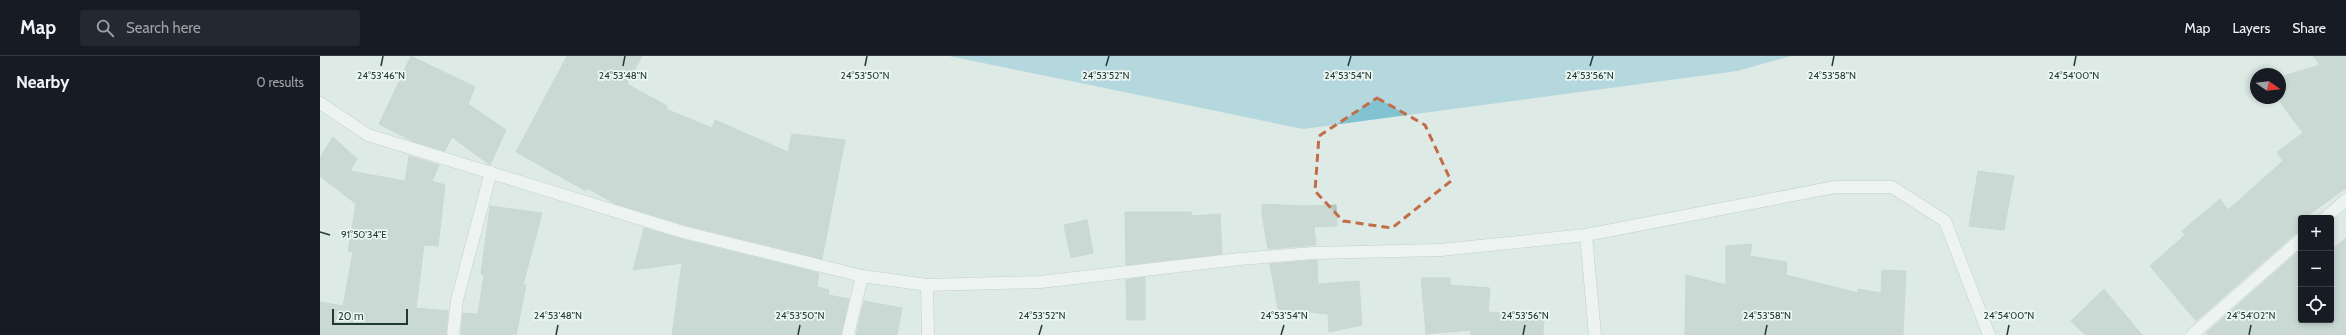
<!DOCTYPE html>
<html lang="en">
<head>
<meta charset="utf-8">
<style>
  :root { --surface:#171b24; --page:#242831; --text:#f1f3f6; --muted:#9ea1a6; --line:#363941 }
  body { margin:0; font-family:Cabin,sans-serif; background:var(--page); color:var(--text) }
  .controls { position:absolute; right:12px; bottom:12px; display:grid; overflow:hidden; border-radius:4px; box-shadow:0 2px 6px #0003 }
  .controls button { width:36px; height:36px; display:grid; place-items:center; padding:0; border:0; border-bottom:1px solid var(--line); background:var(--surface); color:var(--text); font:20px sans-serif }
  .compass { position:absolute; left:1930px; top:12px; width:36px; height:36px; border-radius:50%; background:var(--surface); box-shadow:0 2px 6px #0003; rotate:104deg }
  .scale { position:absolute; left:12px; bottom:10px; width:76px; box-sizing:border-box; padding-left:4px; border:2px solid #1f3a34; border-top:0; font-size:11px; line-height:14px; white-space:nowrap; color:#1f3a34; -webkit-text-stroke:3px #eef7f3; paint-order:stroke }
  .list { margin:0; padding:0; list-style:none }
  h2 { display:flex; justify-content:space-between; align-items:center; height:52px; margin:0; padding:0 16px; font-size:17px }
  h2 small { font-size:13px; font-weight:400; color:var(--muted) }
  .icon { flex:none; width:22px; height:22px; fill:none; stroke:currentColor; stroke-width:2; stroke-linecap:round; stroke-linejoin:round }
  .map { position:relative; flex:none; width:2026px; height:279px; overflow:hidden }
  header { display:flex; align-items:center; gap:24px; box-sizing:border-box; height:56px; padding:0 20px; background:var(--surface); border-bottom:1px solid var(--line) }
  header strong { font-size:19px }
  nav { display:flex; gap:22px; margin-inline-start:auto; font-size:14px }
  .search { width:280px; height:36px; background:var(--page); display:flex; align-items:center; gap:10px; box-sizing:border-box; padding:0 14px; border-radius:4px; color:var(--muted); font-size:15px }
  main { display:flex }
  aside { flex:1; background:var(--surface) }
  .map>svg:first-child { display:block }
  .water { fill:#82c3d2 }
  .building { fill:#b3c5be; stroke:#b0c4bc }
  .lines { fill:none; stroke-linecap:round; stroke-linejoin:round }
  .minor-casing { stroke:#a1b2ac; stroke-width:13 }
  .tertiary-casing { stroke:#a1b2ac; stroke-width:13 }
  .minor { stroke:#fff; stroke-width:12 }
  .tertiary { stroke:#fff; stroke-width:12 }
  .marked { fill:none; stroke:#c16d48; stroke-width:3; stroke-dasharray:8 5; stroke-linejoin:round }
  .ticks { fill:none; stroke:#1f3a34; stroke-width:1.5 }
  .ticks-label { font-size:10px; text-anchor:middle; fill:#1f3a34; stroke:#eef7f3; stroke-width:3.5; stroke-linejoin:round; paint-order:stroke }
</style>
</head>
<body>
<header>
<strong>Map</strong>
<div class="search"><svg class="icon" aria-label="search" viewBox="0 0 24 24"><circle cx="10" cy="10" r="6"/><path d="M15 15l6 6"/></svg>Search here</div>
<nav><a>Map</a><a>Layers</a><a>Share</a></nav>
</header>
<main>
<aside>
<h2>Nearby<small>0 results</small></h2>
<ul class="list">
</ul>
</aside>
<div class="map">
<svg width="2026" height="279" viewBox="0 0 2026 279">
  <rect width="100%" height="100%" fill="#deeae5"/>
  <!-- water -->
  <polygon class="water" points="629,0 1471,0 1417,15 983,73"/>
  <!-- building -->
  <g class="building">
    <polygon points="91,0 155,31 148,48 186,74 170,109 132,81 125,95 92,85 59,68"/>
    <polygon points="247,0 322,0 307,28 347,50 346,53 392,72 395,64 468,96 472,78 525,84 502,203 365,169 296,148 267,132 266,135 196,96"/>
    <polygon points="1993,0 2026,0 2026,132 1984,162 1981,162 1978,166 1981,169 1981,176 1976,177 1876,265 1830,210 1865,179 1862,175 1900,143 1908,154 1963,105 1957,96 1983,77 1960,46 1960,21 2000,9"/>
    <polygon points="13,81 37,103 30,115 85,125 89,100 119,109 112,125 125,129 118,190 104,189 96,252 128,255 126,279 0,279 0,246 23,250 33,196 28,195 36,148 0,120 0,102"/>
    <polygon points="1658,115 1694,120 1684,174 1649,170"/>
    <polygon points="942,148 984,150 1016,149 1017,170 994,171 996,189 948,193 942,158"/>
    <polygon points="170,150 222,157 203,229 206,229 196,279 141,279 143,257 158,258 164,219 161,218"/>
    <polygon points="805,156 871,156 872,160 900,158 902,198 806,209"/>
    <polygon points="767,164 773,197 751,202 744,169"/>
    <polygon points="324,172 361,183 499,217 497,231 509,234 508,239 529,243 521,279 352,279 362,207 313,214"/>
    <polygon points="2026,182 2026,279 1888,279 1886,277 1981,193 1981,264 2011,264 2011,194"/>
    <polygon points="1432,188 1430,200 1467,206 1466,219 1538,237 1538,233 1561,237 1562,214 1586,215 1583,279 1365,279 1366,219 1406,229 1406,190"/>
    <polygon points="997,204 998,228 1039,225 1042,269 1009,276 1008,258 958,253 950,208"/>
    <polygon points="825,221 825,264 807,264 806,224"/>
    <polygon points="1101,222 1130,222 1130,229 1170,232 1168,256 1224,259 1223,279 1151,279 1151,274 1106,278"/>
    <polygon points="1784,233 1822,279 1765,279 1751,265"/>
    <polygon points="544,245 582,252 577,279 536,279"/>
  </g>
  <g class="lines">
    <defs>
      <g id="minor">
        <polyline points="2005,162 2026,144"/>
        <polyline points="1266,179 1275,279"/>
        <polyline points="1120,194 1266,179 1515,131 1572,131 1625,165 1669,279"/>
        <polyline points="607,229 608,279"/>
        <polyline points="133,279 137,244 171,116"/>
        <polyline points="528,279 542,220"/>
        <polyline points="1872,279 1981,183"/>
      </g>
      <polyline id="tertiary" points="0,47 48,79 363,176 542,220 607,229 720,226 920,203 993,197 1120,194"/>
    </defs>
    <!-- minor casing -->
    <use href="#minor" class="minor-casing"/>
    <!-- tertiary casing -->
    <use href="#tertiary" class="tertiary-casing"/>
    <!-- minor -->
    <use href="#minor" class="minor"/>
    <!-- tertiary -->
    <use href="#tertiary" class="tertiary"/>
  </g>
  <!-- marked area -->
  <path d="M0 0H2026V279H0ZM1057,42L1105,69L1131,125L1072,172L1023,165L995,135L999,80Z" fill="#deeae5" fill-opacity=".55" fill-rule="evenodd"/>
  <path class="marked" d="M1057,42L1105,69L1131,125L1072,172L1023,165L995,135L999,80Z"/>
  <!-- ticks -->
  <path class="ticks" d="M61,10L63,0M303,10L305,0M545,10L547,0M786,10L789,0M1028,10L1031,0M1270,10L1273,0M1512,10L1514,0M1754,10L1756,0M0,176L10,179M236,279L238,269M478,279L480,269M719,279L722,269M961,279L964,269M1203,279L1205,269M1445,279L1447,269M1687,279L1689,269M1929,279L1931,269"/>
  <g class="ticks-label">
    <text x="61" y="23">24°53'46"N</text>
    <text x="303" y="23">24°53'48"N</text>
    <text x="545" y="23">24°53'50"N</text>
    <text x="786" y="23">24°53'52"N</text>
    <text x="1028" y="23">24°53'54"N</text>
    <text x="1270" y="23">24°53'56"N</text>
    <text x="1512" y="23">24°53'58"N</text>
    <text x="1754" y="23">24°54'00"N</text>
    <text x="44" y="182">91°50'34"E</text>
    <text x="238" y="263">24°53'48"N</text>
    <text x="480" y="263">24°53'50"N</text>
    <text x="722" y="263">24°53'52"N</text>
    <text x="964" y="263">24°53'54"N</text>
    <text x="1205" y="263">24°53'56"N</text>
    <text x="1447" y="263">24°53'58"N</text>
    <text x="1689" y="263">24°54'00"N</text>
    <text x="1931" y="263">24°54'02"N</text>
  </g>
</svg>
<div class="controls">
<button>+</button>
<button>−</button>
<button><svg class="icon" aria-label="locate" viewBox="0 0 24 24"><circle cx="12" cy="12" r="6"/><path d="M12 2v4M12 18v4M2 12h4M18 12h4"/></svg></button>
</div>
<svg class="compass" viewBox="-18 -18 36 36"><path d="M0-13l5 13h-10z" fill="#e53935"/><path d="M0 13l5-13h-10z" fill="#9ea1a6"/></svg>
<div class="scale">20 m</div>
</div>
</main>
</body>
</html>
